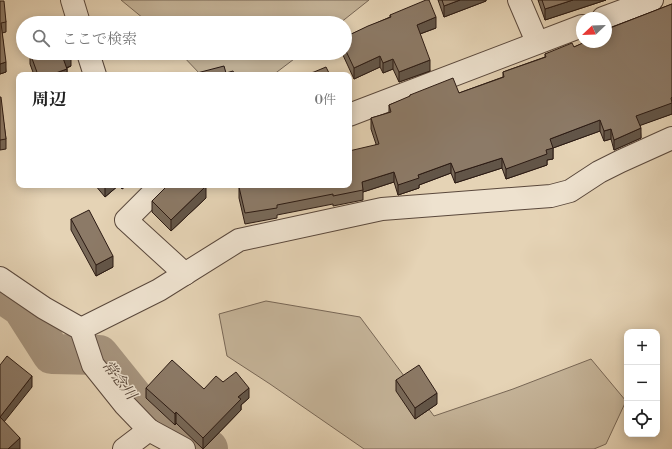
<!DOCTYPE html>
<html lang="ja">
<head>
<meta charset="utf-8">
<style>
  :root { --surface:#fff; --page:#f6f6f6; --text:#222; --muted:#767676; --line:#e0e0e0 }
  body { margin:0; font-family:"Libre Bodoni","Noto Serif JP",serif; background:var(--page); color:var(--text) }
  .controls { position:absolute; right:12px; bottom:12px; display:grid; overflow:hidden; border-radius:8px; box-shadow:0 2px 10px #0003 }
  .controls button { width:36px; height:36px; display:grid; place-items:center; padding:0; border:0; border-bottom:1px solid var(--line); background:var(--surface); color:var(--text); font:20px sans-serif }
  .compass { position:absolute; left:576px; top:12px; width:36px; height:36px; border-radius:50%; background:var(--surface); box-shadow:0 2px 10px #0003; rotate:247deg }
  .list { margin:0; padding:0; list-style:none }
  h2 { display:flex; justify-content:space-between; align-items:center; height:52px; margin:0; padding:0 16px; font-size:17px }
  h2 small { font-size:13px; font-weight:400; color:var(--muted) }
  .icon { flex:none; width:22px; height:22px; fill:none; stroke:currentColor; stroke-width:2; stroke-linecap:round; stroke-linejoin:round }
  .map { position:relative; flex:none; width:672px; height:449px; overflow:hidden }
  .search { position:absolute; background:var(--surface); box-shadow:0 2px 10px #0003; left:16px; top:16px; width:336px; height:44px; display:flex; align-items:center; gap:10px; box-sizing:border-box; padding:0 14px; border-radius:22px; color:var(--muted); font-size:15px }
  .panel { position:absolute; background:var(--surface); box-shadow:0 2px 10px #0003; left:16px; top:72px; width:336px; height:116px; border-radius:8px }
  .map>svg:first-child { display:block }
  .green { fill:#c5b499; stroke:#786756 }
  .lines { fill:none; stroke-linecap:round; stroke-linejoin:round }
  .river { stroke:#a6947e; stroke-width:40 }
  .minor-casing { stroke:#5a483c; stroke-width:24 }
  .minor { stroke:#eee2cf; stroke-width:22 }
  .wall { fill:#786959; stroke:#2b1a13 }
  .shaded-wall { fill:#625548; stroke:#2b1a13 }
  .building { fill:#8c7a67; stroke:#2b1a13 }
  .labels { text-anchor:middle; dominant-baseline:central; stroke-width:3; stroke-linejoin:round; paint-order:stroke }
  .water-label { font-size:15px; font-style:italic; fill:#564538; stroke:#eee2cf }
</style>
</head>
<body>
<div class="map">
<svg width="672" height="449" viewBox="0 0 672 449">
  <rect width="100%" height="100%" fill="#e5d3b5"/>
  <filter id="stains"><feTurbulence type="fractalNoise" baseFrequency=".005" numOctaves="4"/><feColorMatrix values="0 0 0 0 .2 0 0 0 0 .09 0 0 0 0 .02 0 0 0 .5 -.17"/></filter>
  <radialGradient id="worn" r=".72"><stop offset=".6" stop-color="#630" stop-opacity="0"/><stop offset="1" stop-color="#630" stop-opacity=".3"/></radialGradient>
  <!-- green -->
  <g class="green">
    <polygon points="121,0 369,0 340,23 149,23"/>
    <polygon points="180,53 302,53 273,75 201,75"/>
    <polygon points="266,301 360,317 434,416 513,389 591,359 626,401 606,444 594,449 364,449 270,384 227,356 219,314"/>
  </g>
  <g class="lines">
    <!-- river -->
    <polyline class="river" points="0,292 22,307 52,354 99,355 140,406 156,420 208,449"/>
    <defs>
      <g id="minor">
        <polyline points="72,0 79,23"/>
        <polyline points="519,0 537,42"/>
        <polyline points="603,18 652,0"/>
        <polyline points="88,53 95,75"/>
        <polyline points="349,115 582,26"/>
        <polyline points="161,185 126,220 185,274"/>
        <polyline points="0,278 44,308 81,329 93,365 125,405 149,430 184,449"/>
        <polyline points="81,329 159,290 239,240 382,209 551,196 570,191 599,172 621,161 672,138"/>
        <polyline points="124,449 149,430"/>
      </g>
    </defs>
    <!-- minor casing -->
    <use href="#minor" class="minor-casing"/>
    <!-- minor -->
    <use href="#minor" class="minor"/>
  </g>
  <!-- wall -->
  <g class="wall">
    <polygon points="438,0 486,0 486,1 444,17"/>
    <polygon points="538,0 606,0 545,20"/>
    <polygon points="0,1 6,22 6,32 2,33 6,72 0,74"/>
    <polygon points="672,4 672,114 640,125 641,138 614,150 611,139 604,141 600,131 553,148 553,159 547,160 547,165 506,179 502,168 455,183 451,173 419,185 419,188 398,195 394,182 363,192 363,200 333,206 333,204 277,215 277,218 245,224 239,198 239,187 349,185 376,144 371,129 371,118 389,113 389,105 410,97 410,95 459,93 503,77 503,72 545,57 545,54 574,47 610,32 610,28"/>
    <polygon points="390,15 436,28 420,34 430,71 399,82 393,69 383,73 380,67 354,79 342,53 345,53 345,37 390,17"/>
    <polygon points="30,53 71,66 67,68 67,75 34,75 30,64"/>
    <polygon points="0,97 6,139 6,149 0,150"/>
    <polygon points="95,185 127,185 122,189 119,185 105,197"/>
    <polygon points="206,198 171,231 152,212 152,201"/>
    <polygon points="71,219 113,267 96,276 71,230"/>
    <polygon points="396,380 437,404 415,419 396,391"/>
    <polygon points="223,382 249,398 241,405 241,410 203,449 176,423 175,425 146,398 146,388 204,389"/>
  </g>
  <!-- shaded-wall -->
  <g class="shaded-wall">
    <polygon points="460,0 486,0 486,1 444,17 444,6"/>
    <polygon points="573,0 606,0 545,20 545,9"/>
    <polygon points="436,17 436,28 417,35 417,25"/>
    <polygon points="71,55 71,66 63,69 63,58"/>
    <polygon points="380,56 380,67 354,79 354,68"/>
    <polygon points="393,59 393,69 383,73 383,63"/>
    <polygon points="430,60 430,71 399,82 399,72"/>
    <polygon points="6,62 6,72 0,74 0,64"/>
    <polygon points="67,69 67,75 50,75"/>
    <polygon points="672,97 672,114 636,127 636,116"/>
    <polygon points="600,120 600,131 553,148 553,159 547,160 547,165 506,179 506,169 546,150 550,139"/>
    <polygon points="641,128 641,138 614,150 614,140"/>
    <polygon points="611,129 611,139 604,141 604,131"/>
    <polygon points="502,158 502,168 455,183 455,173"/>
    <polygon points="451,163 451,173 419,185 419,188 398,195 398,185 418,175"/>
    <polygon points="394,172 394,182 363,192 362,182"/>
    <polygon points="106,185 119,185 105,197 105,186"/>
    <polygon points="122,185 127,185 122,189"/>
    <polygon points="206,186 206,198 171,231 171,220"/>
    <polygon points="113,256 113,267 96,276 96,265"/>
    <polygon points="32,376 32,387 0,427 0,417"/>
    <polygon points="249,388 249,398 241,405 241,410 203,449 203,438 238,397"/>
    <polygon points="437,393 437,404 415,419 415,408"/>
    <polygon points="176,412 176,423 175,425 175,414"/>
    <polygon points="20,438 20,449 8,449"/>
  </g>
  <!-- building -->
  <g class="building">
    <polygon points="426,0 429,0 436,17 417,25 430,60 399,72 393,59 383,63 380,56 354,68 345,49 345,37 368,26 391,17 390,15"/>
    <polygon points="442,0 460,0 444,6"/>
    <polygon points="542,0 573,0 545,9"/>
    <polygon points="0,1 4,1 6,22 1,23 6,62 0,64"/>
    <polygon points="672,4 672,97 671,98 672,103 636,116 641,128 614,140 611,129 604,131 600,120 550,139 553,148 546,150 547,154 506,169 502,158 455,173 451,163 418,175 419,178 398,185 394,172 362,182 363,190 333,196 333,194 277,205 277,208 245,213 239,187 249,185 349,185 349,151 379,144 371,118 391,112 389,105 410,96 410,95 453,78 459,93 504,77 503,72 546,57 545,54 572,43 574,47 585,42 606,42 606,34 611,32 610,28"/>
    <polygon points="30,53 70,53 71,55 63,58 67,69 50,75 38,75"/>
    <polygon points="224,66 226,73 233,71 235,75 192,75 197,73"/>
    <polygon points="326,67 330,75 303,75 314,72"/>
    <polygon points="256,73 257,75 248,75"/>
    <polygon points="0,97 1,97 6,139 0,140"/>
    <polygon points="168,185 205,185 206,186 171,220 152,201"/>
    <polygon points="89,210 113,256 96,265 71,219"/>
    <polygon points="7,356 32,376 0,417 0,365"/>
    <polygon points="172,360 204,389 216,376 223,382 236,372 249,388 238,397 241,399 203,438 176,412 175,414 146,388"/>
    <polygon points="419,365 437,393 415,408 396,380"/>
    <polygon points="0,417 20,438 8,449 0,449"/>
  </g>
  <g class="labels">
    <!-- water labels -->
    <g class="water-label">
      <text transform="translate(119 380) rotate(52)">常念川</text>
    </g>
  </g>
  <rect width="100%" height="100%" filter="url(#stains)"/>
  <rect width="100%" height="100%" fill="url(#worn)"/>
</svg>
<div class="controls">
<button>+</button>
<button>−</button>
<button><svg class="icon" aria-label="locate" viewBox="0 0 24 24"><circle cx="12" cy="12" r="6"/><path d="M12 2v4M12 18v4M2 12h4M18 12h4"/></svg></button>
</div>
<svg class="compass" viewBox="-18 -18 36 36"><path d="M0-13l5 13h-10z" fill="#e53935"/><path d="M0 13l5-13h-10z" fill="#767676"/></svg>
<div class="search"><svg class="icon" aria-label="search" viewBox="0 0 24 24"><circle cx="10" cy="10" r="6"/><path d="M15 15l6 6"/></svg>ここで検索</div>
<section class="panel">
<h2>周辺<small>0件</small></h2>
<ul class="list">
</ul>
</section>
</div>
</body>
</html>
